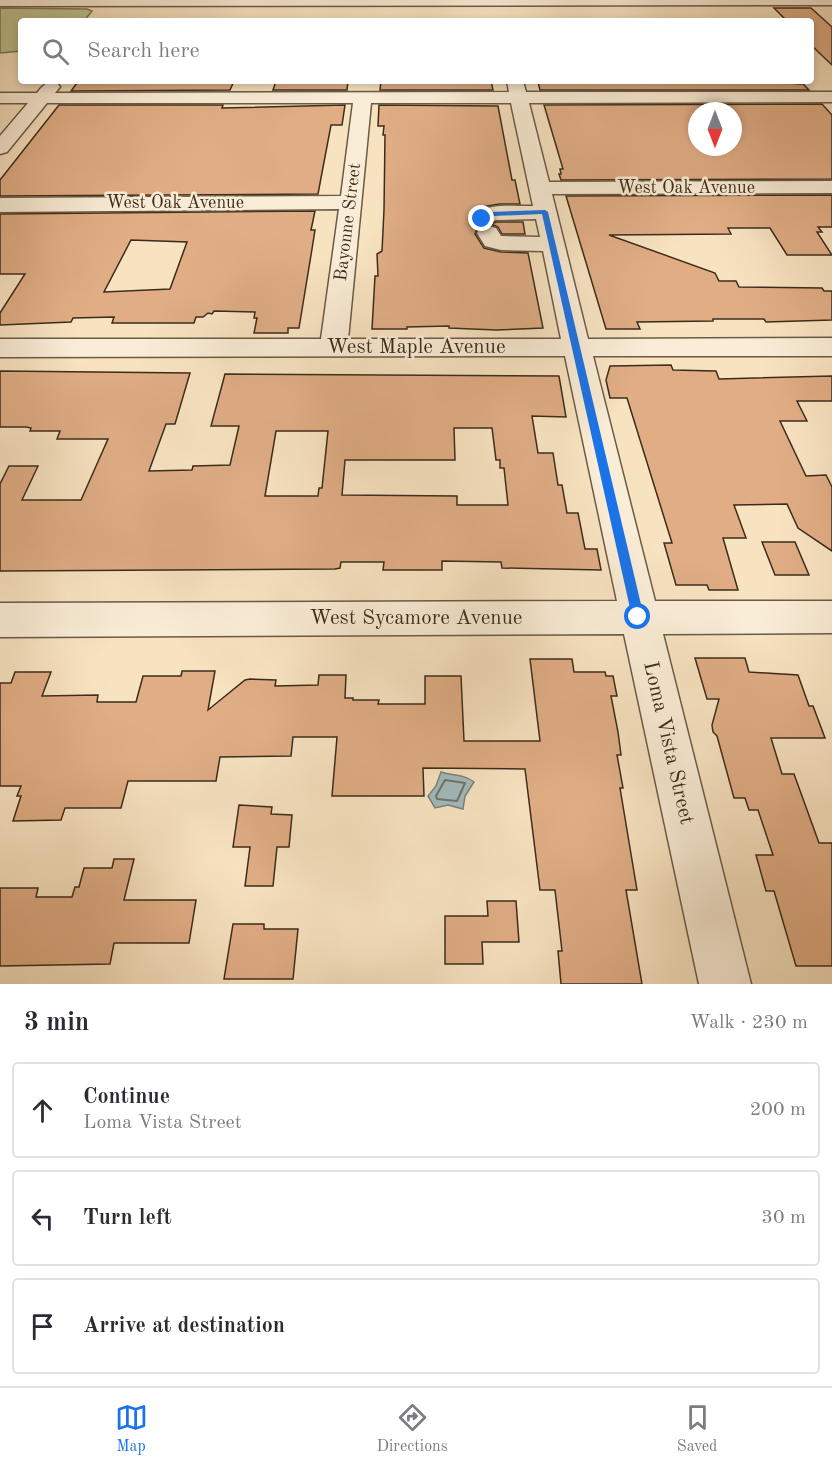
<!DOCTYPE html>
<html lang="en">
<head>
<meta charset="utf-8">
<style>
  :root { --surface:#fff; --page:#f2f2f3; --text:#2b2b33; --muted:#7c7c81; --line:#e1e1e2; --accent:#1a73e8 }
  body { margin:0; font-family:"Old Standard TT",serif; background:var(--page); color:var(--text) }
  .compass { position:absolute; left:688px; top:102px; width:54px; height:54px; border-radius:50%; background:var(--surface); box-shadow:0 3px 9px #0003; rotate:180deg }
  .stop { position:absolute; width:18px; height:18px; margin:-14px; border:4px solid #1a73e8; border-radius:50%; background:#fff }
  .stop.end { background:#1a73e8; border-color:#fff; box-shadow:0 2px 6px #0008 }
  .list { margin:0; padding:0; list-style:none }
  h2 { display:flex; justify-content:space-between; align-items:center; height:78px; margin:0; padding:0 24px; font-size:26px }
  h2 small { font-size:20px; font-weight:400; color:var(--muted) }
  .list li { display:grid; grid-template-columns:39px 1fr auto; gap:18px; align-items:center; box-sizing:border-box; height:96px; margin:0 12px 12px; padding:0 12px; border:2px solid var(--line); border-radius:6px }
  .list b { display:block; font-size:22px; white-space:nowrap }
  .list p { margin:0; font-size:20px; white-space:nowrap; color:var(--muted) }
  .list em { font-size:20px; font-style:normal; color:var(--muted) }
  .icon { flex:none; width:33px; height:33px; fill:none; stroke:currentColor; stroke-width:2; stroke-linecap:round; stroke-linejoin:round }
  .map { position:relative; flex:none; width:832px; height:984px; overflow:hidden }
  .search { position:absolute; background:var(--surface); box-shadow:0 3px 9px #0003; left:18px; right:18px; top:18px; height:66px; display:flex; align-items:center; gap:15px; box-sizing:border-box; padding:0 21px; border-radius:6px; color:var(--muted); font-size:22px }
  .sheet { height:402px; background:var(--surface) }
  nav { display:flex; justify-content:space-around; align-items:center; box-sizing:border-box; height:84px; border-top:2px solid var(--line); background:var(--surface); font-size:16px; color:var(--muted) }
  nav a { display:grid; justify-items:center; gap:3px }
  nav .on { color:var(--accent) }
  .map>svg:first-child { display:block }
  .green { fill:#bfc392; stroke:#7e7857; stroke-width:1.5 }
  .water { fill:#a2bbbd; stroke:#79827d; stroke-width:1.5 }
  .lines { fill:none; stroke-linecap:round; stroke-linejoin:round }
  .shore { stroke:#6f746c; stroke-width:2 }
  .building { fill:#e0ad85; stroke:#3c2c1c; stroke-width:1.5; fill-rule:evenodd }
  .minor-casing { stroke:#6b5a45; stroke-width:3 }
  .minor { fill:#faedd7; fill-rule:evenodd }
  .route { fill:#1a73e8 }
  .labels { text-anchor:middle; dominant-baseline:central; stroke-width:5; stroke-linejoin:round; paint-order:stroke }
  .far-street-label { font-size:18px; fill:#3c2c1c; stroke:#faedd7 }
  .street-label { font-size:21px; fill:#3c2c1c; stroke:#faedd7 }
</style>
</head>
<body>
<div class="map">
<svg width="832" height="984" viewBox="0 0 832 984">
  <rect width="100%" height="100%" fill="#f8e3c1"/>
  <filter id="stains"><feTurbulence type="fractalNoise" baseFrequency=".00333" numOctaves="4"/><feColorMatrix values="0 0 0 0 .2 0 0 0 0 .09 0 0 0 0 .02 0 0 0 .5 -.17"/></filter>
  <radialGradient id="worn" r=".72"><stop offset=".6" stop-color="#630" stop-opacity="0"/><stop offset="1" stop-color="#630" stop-opacity=".3"/></radialGradient>
  <!-- green -->
  <polygon class="green" points="0,8 87,9 92,11 84,21 21,21 21,51 0,53"/>
  <!-- water -->
  <path class="water" d="M441,772C454,776 464,774 474,782L465,796L463,809L448,805L435,808L428,796L436,786Z"/>
  <g class="lines">
    <!-- shore -->
    <polygon class="shore" points="445,780 465,783 457,801 437,799 436,796"/>
  </g>
  <!-- building -->
  <g class="building">
    <polygon points="774,8 811,8 832,27 832,65 811,45 811,21 787,21"/>
    <polygon points="115,81 234,81 230,90 71,91 77,83"/>
    <polygon points="276,81 348,81 347,90 273,90"/>
    <polygon points="381,81 491,81 493,90 380,90"/>
    <polygon points="743,81 803,84 809,90 540,90 538,82"/>
    <path d="M822,104L832,115V179L561,180L559,174H561L560,169H563L544,105ZM697,111H733V147H697Z"/>
    <polygon points="59,105 223,105 222,108 345,105 342,125 331,125 318,194 0,196 0,180"/>
    <polygon points="379,105 498,106 512,180 515,180 520,204 499,204 482,207 469,219 472,225 478,227 475,234 484,248 501,252 528,253 543,328 496,330 449,328 449,326 407,327 407,329 372,329 375,276 378,276 377,254 382,251 384,210 385,135 383,135 384,126 378,126"/>
    <polygon points="832,195 832,227 818,227 822,232 817,232 832,255 787,255 770,228 728,228 731,234 609,235 715,273 719,281 736,281 739,287 822,288 824,291 832,291 832,320 766,322 764,319 713,319 713,321 637,322 640,329 606,329 566,196"/>
    <path d="M315,211L311,230H315L312,249L299,328H288V333H254L257,318H254L255,312L214,311L212,314L208,313L203,317H196L194,323H112L114,317L73,318L71,322L0,325V313L25,274H0V214ZM131,240L187,242L170,289L104,292Z"/>
    <polygon points="496,222 523,222 525,234 502,234 498,227 491,224"/>
    <polygon points="671,365 673,370 716,371 719,379 832,376 832,401 797,401 807,421 780,421 806,476 826,475 832,487 832,551 798,528 787,504 734,505 746,538 723,538 738,590 709,590 707,585 676,585 664,543 672,543 627,398 610,398 606,380 610,366"/>
    <path d="M0,371L190,373L175,424H166L149,471L192,470L193,466L230,465L239,426H211L225,374L559,376L566,417L532,416L538,453H553L558,485H562L567,513H578L585,549H597L601,570L502,568L501,562L442,561V570H383L384,562H341L340,568L335,569L0,571V484L9,466H38L22,500H81L108,439H57L60,431H30L31,428L26,427H0ZM454,428H492L496,460H500V468H504L508,505H457V496L342,495L345,460H455ZM276,431H328L322,488H319L318,496H265Z"/>
    <polygon points="762,542 795,542 809,575 775,575"/>
    <polygon points="695,658 745,658 749,672 798,675 809,706 813,706 825,738 771,738 782,774 794,774 819,843 832,843 832,966 796,966 774,891 766,891 756,855 773,855 758,810 749,810 745,798 734,798 717,736 713,732 712,725 719,699 707,699"/>
    <polygon points="530,659 572,659 574,672 605,672 606,676 613,676 617,696 611,696 618,732 621,755 617,755 623,788 620,788 637,890 626,890 642,984 561,984 558,951 562,951 555,890 540,890 525,769 423,768 424,796 332,796 337,737 293,737 291,756 220,757 216,781 128,781 121,808 65,808 61,820 13,821 21,796 17,796 21,786 0,786 0,683 11,683 15,672 51,672 42,696 98,695 97,702 136,702 143,676 181,676 182,671 215,671 208,710 245,680 250,679 276,680 275,686 318,685 319,675 346,675 345,698 353,698 353,700 379,700 378,704 425,704 425,676 461,676 464,741 540,741"/>
    <polygon points="239,805 272,807 271,814 292,815 289,847 277,847 273,886 245,886 250,847 233,847"/>
    <polygon points="114,859 134,859 124,900 196,900 189,943 114,943 110,964 0,966 0,888 38,888 36,897 72,897 75,887 79,887 84,868 112,868"/>
    <polygon points="487,901 516,901 519,942 482,942 483,964 445,964 445,916 488,916"/>
    <polygon points="233,924 264,924 264,929 298,929 293,979 224,979"/>
  </g>
  <g class="lines">
    <defs>
      <g id="minor">
        <polygon points="0,0 832,0 832,5 0,6"/>
        <path d="M507,81H523L526,92H832V102L529,103L549,182L832,181V193L552,194L588,339L832,338V356H593L655,601H832V633L663,634L751,984H699L624,634L0,637V603L617,601L565,356L0,357V339H321L339,209L0,212V198L341,196L353,103H47L7,152L0,154V136L28,103H0V93H37C43,85 47,81 57,83L60,87L55,93L509,92ZM371,103H511L533,206C514,207 483,201 471,219L474,224L482,226L496,220L536,219L540,237L501,236L496,228L488,226L480,228L477,233L485,246L501,250L543,251L561,339H348Z"/>
      </g>
    </defs>
    <!-- minor casing -->
    <use href="#minor" class="minor-casing"/>
    <!-- minor -->
    <use href="#minor" class="minor"/>
  </g>
  <!-- route -->
  <polygon class="route" points="545,210 548,212 644,617 638,622 632,617 542,214 493,216 482,221 479,219 491,212"/>
  <g class="labels">
    <!-- far-street labels -->
    <g class="far-street-label">
      <text x="686" y="188">West Oak Avenue</text>
      <text x="175" y="203">West Oak Avenue</text>
      <text transform="translate(348 222) rotate(-83)">Bayonne Street</text>
    </g>
    <!-- street labels -->
    <g class="street-label">
      <text x="416" y="347">West Maple Avenue</text>
      <text x="416" y="618">West Sycamore Avenue</text>
      <text transform="translate(668 743) rotate(77)">Loma Vista Street</text>
    </g>
  </g>
  <rect width="100%" height="100%" filter="url(#stains)"/>
  <rect width="100%" height="100%" fill="url(#worn)"/>
</svg>
<svg class="compass" viewBox="-18 -18 36 36"><path d="M0-13l5 13h-10z" fill="#e53935"/><path d="M0 13l5-13h-10z" fill="#7c7c81"/></svg>
<div class="stop" style="left:638px;top:617px"></div>
<div class="stop end" style="left:482px;top:219px"></div>
<div class="search"><svg class="icon" aria-label="search" viewBox="0 0 24 24"><circle cx="10" cy="10" r="6"/><path d="M15 15l6 6"/></svg>Search here</div>
</div>
<section class="sheet">
<h2>3 min<small>Walk · 230 m</small></h2>
<ul class="list">
<li><svg class="icon" aria-label="ahead" viewBox="0 0 24 24"><path d="M12 20V5M6 11l6-6 6 6"/></svg><div><b>Continue</b><p>Loma Vista Street</p></div><em>200 m</em></li>
<li><svg class="icon" aria-label="left" viewBox="0 0 24 24"><path d="M17 20v-9H6M10 6l-5 5 5 5"/></svg><div><b>Turn left</b></div><em>30 m</em></li>
<li><svg class="icon" aria-label="arrive" viewBox="0 0 24 24"><path d="M6 21V4h12l-3 4 3 4H6"/></svg><div><b>Arrive at destination</b></div></li>
</ul>
</section>
<nav>
<a class="on"><svg class="icon" aria-label="map" viewBox="0 0 24 24"><path d="M3 6l6-2 6 2 6-2v14l-6 2-6-2-6 2zM9 4v14M15 6v14"/></svg>Map</a>
<a><svg class="icon" aria-label="directions" viewBox="0 0 24 24"><path d="M12 3l9 9-9 9-9-9zM9 14v-3h6M13 9l2 2-2 2"/></svg>Directions</a>
<a><svg class="icon" aria-label="saved" viewBox="0 0 24 24"><path d="M7 4h10v16l-5-4-5 4z"/></svg>Saved</a>
</nav>
</body>
</html>
